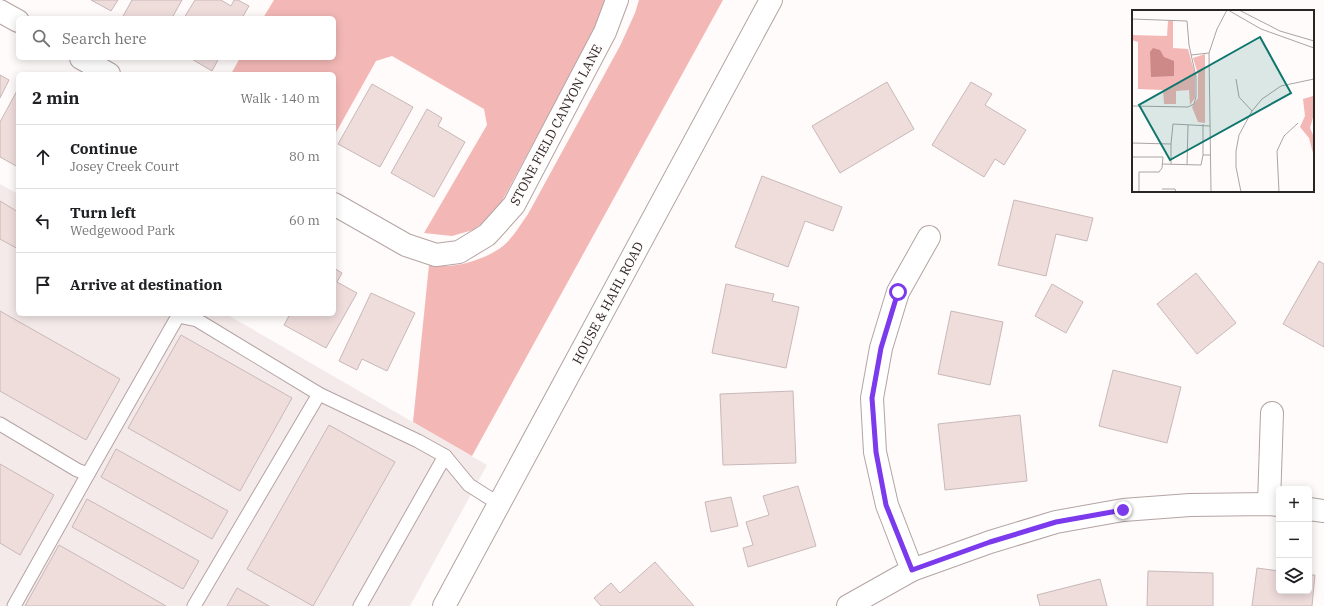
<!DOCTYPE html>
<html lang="en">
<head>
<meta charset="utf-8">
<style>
  :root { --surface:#fff; --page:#f6f6f6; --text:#202124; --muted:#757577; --line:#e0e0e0 }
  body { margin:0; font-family:"IBM Plex Serif",serif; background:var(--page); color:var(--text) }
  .controls { position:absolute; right:12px; bottom:12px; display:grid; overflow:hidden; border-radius:6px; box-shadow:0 2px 10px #0003 }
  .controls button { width:36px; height:36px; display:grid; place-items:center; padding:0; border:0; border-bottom:1px solid var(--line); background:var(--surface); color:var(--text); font:20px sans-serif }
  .stop { position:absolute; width:12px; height:12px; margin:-9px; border:3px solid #7c3aed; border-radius:50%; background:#fff }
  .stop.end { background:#7c3aed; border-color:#fff; box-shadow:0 1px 4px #0008 }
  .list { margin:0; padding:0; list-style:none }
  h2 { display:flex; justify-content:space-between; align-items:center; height:52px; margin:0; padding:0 16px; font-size:17px }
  h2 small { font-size:13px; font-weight:400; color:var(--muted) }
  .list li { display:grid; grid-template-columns:26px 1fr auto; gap:12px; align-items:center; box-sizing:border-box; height:64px; padding:0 16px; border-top:1px solid var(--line) }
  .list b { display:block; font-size:15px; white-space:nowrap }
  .list p { margin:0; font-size:13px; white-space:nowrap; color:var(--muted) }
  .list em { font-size:13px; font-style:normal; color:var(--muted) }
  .icon { flex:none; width:22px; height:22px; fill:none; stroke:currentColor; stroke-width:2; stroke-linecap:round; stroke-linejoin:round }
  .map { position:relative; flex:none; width:1324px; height:606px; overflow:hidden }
  .search { position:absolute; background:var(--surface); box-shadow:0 2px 10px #0003; left:16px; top:16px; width:320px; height:44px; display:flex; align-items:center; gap:10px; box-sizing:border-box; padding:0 14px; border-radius:6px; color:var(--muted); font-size:15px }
  .panel { position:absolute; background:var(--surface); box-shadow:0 2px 10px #0003; left:16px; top:72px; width:320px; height:244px; border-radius:6px }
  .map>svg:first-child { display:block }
  .built { fill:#f4eae9 }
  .green { fill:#f3b8b6 }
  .building { fill:#efdddc; stroke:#c9b8b8 }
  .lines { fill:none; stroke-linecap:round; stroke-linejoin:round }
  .service-casing { stroke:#b4a4a3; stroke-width:15 }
  .minor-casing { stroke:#b4a4a3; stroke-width:24 }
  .tertiary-casing { stroke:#b4a4a3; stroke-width:24 }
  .service { stroke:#fff; stroke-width:13 }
  .minor { stroke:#fff; stroke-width:22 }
  .tertiary { stroke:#fff; stroke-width:22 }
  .route { stroke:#7c3aed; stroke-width:5 }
  .labels { text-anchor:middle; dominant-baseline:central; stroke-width:3; stroke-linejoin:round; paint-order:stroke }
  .street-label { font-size:13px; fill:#2a2423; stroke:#fefbfa }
  .inset-road { fill:none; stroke:#a9a5a4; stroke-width:1 }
  .view { fill:#0f766e; fill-opacity:0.15; stroke:#0f766e; stroke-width:2 }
  .inset-edge { fill:none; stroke:#2a2423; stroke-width:2 }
</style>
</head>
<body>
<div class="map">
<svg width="1324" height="606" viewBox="0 0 1324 606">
  <rect width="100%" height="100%" fill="#fefbfa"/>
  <!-- built -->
  <polygon class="built" points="0,184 18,194 18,314 226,314 487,465 410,606 0,606"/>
  <!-- green -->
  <g class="green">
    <polygon points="274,0 608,0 589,40 502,201 490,218 473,230 452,236 424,233 487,125 484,109 392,56 376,61 334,136 334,74 231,74 240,58 334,58 334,18 263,18"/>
    <path d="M639,0H723L472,456L413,422L429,265C436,265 442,266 448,266C466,265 489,257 503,246C513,238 520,225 528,214L620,46L635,13Z"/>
  </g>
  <!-- building -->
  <g class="building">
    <polygon points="91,0 118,0 111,11"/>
    <polygon points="132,0 182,0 172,18 122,18"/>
    <polygon points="195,0 221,0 231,6 234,0 238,0 249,6 242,18 184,18"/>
    <polygon points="190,58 219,58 212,71"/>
    <polygon points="0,75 9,80 0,98"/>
    <polygon points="887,82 914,129 840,173 812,126"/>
    <polygon points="971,82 992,94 985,105 1026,130 1004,165 995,159 984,177 932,145"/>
    <polygon points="372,84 413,107 380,167 338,144"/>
    <polygon points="18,89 18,167 0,157 0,122"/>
    <polygon points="427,109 442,118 438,126 465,142 434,197 391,173"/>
    <polygon points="762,176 842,207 833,231 805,221 788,267 735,247"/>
    <polygon points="1014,200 1093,218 1087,241 1056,234 1046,276 998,265"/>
    <polygon points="0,201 18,212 18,249 0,239"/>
    <polygon points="1319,261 1324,264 1324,347 1283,324"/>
    <polygon points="334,268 342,273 337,282 357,293 326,348 284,325 290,314 334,314"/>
    <polygon points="1196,273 1236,323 1197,354 1157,304"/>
    <polygon points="726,284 774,294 772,301 799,307 786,368 712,353"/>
    <polygon points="1052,284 1083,302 1066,333 1035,316"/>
    <polygon points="371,293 415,313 387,371 362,359 357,370 339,361"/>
    <polygon points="0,311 120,379 86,440 0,391"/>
    <polygon points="951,311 1003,322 990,385 938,374"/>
    <polygon points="181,335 292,398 240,491 128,428"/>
    <polygon points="1113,370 1181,387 1167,443 1099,426"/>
    <polygon points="793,391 796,463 723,465 720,394"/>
    <polygon points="1020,415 1027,481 945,490 938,424"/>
    <polygon points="329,425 395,462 313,606 247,569"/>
    <polygon points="116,449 228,511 212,539 101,477"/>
    <polygon points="0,464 54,495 20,555 0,543"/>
    <polygon points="798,486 816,546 748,567 743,548 753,545 746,522 769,515 763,496"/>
    <polygon points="731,497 738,526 711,532 705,502"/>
    <polygon points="87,499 199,561 183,589 72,527"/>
    <polygon points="59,545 166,606 25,606"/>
    <polygon points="655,562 694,606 601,606 594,598 611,583 620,593"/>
    <polygon points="1257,568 1279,571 1279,591 1309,591 1309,575 1315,575 1312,606 1252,606"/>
    <polygon points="1148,571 1213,573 1213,606 1147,606"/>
    <polygon points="1100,579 1107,606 1040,606 1037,595"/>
    <polygon points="237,588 269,606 227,606"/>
  </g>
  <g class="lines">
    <defs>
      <g id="service">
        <polyline points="0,424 77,470 88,474 178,316 197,320 319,394 418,441 445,456 469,485 499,504"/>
        <polyline points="14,606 88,474"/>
        <polyline points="194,606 319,394"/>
        <polyline points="360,606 445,456"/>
      </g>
      <g id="minor">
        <polyline points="0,11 18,21"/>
        <polyline points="81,58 109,74"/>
        <polyline points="334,204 406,245 436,255 459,252 487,235 514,205 605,32 617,0"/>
        <polyline points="1269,504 1272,413"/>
        <polyline points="1309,509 1324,511"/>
        <polyline points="912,570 887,505 875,452 872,398 881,348 898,292 929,237"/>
        <polyline points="848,606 912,570 990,542 1056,522 1123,510 1190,505 1269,504 1279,505"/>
      </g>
      <polyline id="tertiary" points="444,606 771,0"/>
    </defs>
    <!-- service casing -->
    <use href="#service" class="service-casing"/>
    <!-- minor casing -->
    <use href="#minor" class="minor-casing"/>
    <!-- tertiary casing -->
    <use href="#tertiary" class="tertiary-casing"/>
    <!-- service -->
    <use href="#service" class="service"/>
    <!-- minor -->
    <use href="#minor" class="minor"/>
    <!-- tertiary -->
    <use href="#tertiary" class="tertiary"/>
  </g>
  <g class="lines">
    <!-- route -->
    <polyline class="route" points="898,292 881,348 872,398 876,452 886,505 912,570 990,542 1056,522 1123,510"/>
  </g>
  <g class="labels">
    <!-- street labels -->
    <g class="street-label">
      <text transform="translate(556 125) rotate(-62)">STONE FIELD CANYON LANE</text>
      <text transform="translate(608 303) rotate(-62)">HOUSE &amp; HAHL ROAD</text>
    </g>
  </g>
  <!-- overview -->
  <g transform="translate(1132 10)">
    <rect width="182" height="182" fill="#fefbfa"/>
    <path d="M36,11H41V38L56,39L63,64V88L58,95L57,80L44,81V94H32L31,80L6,79V32L0,30V25L35,26ZM73,44V113L66,112L60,97L66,88V64L61,48ZM182,70V104L178,118L182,127V147L177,128L168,117L173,106L171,89L181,86Z" fill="#f3b8b6"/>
    <path d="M21,38L28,40L32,47L42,51V66L19,67L18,42Z" fill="#cd8988"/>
    <path class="inset-road" d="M96,0L129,19L182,38M107,0L148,21L182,31M0,9L55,11L57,35L64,67V87L62,94L56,97L0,96M59,45L77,43M104,69L107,87L120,101M71,114V145H79M0,133L39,134L41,114L78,116M0,147H31L30,158L27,162H7V182M30,154L69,155L71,145M39,154V134M55,155L56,115M30,179H43L44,182M79,182L77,43L85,19L95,0M109,182L104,157V141L107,125L120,101L130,89L149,76L182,69M120,182H142M147,182L145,141L152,126L166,113"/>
    <path class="view" d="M128,27L159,83L38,150L7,95Z"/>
    <rect width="182" height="182" class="inset-edge"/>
  </g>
</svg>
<div class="controls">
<button>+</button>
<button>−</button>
<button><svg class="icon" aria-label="layers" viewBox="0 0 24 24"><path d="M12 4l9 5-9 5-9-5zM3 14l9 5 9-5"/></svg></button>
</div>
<div class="stop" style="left:898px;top:292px"></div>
<div class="stop end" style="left:1123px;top:510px"></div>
<div class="search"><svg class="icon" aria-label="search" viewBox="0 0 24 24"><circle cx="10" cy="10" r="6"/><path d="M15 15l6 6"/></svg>Search here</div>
<section class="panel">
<h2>2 min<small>Walk · 140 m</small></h2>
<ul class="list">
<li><svg class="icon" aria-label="ahead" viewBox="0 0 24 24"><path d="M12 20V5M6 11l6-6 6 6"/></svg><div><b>Continue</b><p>Josey Creek Court</p></div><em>80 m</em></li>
<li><svg class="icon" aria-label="left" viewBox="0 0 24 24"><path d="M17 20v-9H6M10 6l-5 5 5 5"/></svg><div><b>Turn left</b><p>Wedgewood Park</p></div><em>60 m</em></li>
<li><svg class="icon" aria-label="arrive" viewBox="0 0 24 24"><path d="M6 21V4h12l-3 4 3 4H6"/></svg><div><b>Arrive at destination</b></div></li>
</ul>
</section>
</div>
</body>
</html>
